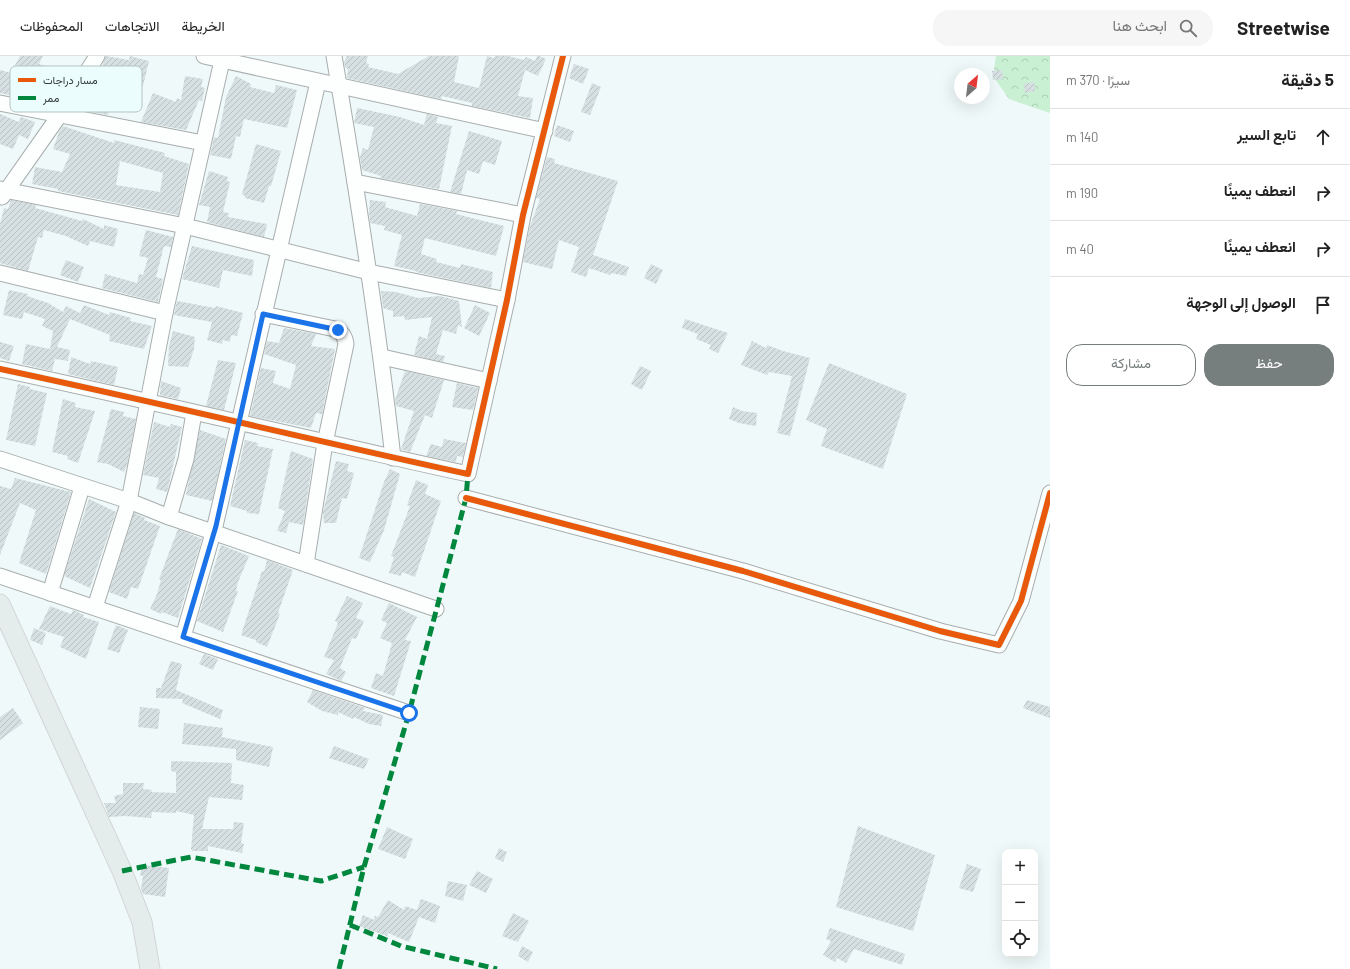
<!DOCTYPE html>
<html lang="ar">
<head>
<meta charset="utf-8">
<style>
  :root { --surface:#fff; --page:#f6f6f6; --text:#222; --muted:#767676; --line:#e0e0e0; --accent:#767e7e }
  body { margin:0; font-family:Barlow,Vazirmatn,sans-serif; background:var(--page); color:var(--text); direction:rtl }
  .controls { position:absolute; right:12px; bottom:12px; display:grid; overflow:hidden; border-radius:8px; box-shadow:0 4px 16px #0002 }
  .controls button { width:36px; height:36px; display:grid; place-items:center; padding:0; border:0; border-bottom:1px solid var(--line); background:var(--surface); color:var(--text); font:20px sans-serif }
  .compass { position:absolute; left:954px; top:12px; width:36px; height:36px; border-radius:50%; background:var(--surface); box-shadow:0 4px 16px #0002; rotate:28deg }
  .stop { position:absolute; width:12px; height:12px; margin:-9px; border:3px solid #1a73e8; border-radius:50%; background:#fff }
  .stop.end { background:#1a73e8; border-color:#fff; box-shadow:0 1px 4px #0008 }
  .list { margin:0; padding:0; list-style:none }
  h2 { display:flex; justify-content:space-between; align-items:center; height:52px; margin:0; padding:0 16px; font-size:17px }
  h2 small { font-size:13px; font-weight:400; color:var(--muted) }
  .list li { display:grid; grid-template-columns:26px 1fr auto; gap:12px; align-items:center; box-sizing:border-box; height:56px; padding:0 16px; border-top:1px solid var(--line) }
  .list b { display:block; font-size:15px; white-space:nowrap }
  .list em { font-size:13px; font-style:normal; color:var(--muted) }
  .actions { display:flex; gap:8px; padding:12px 16px }
  .actions a { flex:1; padding:9px 0; border:1px solid var(--accent); border-radius:16px; text-align:center; font-size:14px; color:var(--accent) }
  .actions .main { background:var(--accent); color:#fff }
  .icon { flex:none; width:22px; height:22px; fill:none; stroke:currentColor; stroke-width:2; stroke-linecap:round; stroke-linejoin:round }
  .map { position:relative; flex:none; width:1050px; height:913px; overflow:hidden; direction:ltr }
  header { display:flex; align-items:center; gap:24px; box-sizing:border-box; height:56px; padding:0 20px; background:var(--surface); border-bottom:1px solid var(--line) }
  header strong { font-size:19px }
  nav { display:flex; gap:22px; margin-inline-start:auto; font-size:14px }
  .search { width:280px; height:36px; background:var(--page); display:flex; align-items:center; gap:10px; box-sizing:border-box; padding:0 14px; border-radius:16px; color:var(--muted); font-size:15px }
  main { display:flex }
  aside { flex:1; background:var(--surface) }
  .map>svg:first-child { display:block }
  .forest { fill:url(#forest-crowns) }
  .building { fill:url(#building-hatch); fill-rule:evenodd }
  .lines { fill:none; stroke-linecap:round; stroke-linejoin:round }
  .minor-casing { stroke:#a7adad; stroke-width:17 }
  .major-casing { stroke:#d1d5d5; stroke-width:21 }
  .minor { stroke:#fdfefe; stroke-width:15 }
  .major { stroke:#e4edeb; stroke-width:19 }
  .quiet { stroke:#00873e; stroke-width:5; stroke-dasharray:10 5; stroke-linecap:butt }
  .cycleway-casing { stroke:#ecfdfd; stroke-width:8 }
  .cycleway { stroke:#e8590c; stroke-width:6 }
  .route { stroke:#1a73e8; stroke-width:5 }
  .key { fill:#ecfdfd; stroke:#b5c3c3; stroke-width:1 }
  .key-label { font-size:11px; fill:#353b3b }
</style>
</head>
<body>
<header>
<strong>Streetwise</strong>
<div class="search"><svg class="icon" aria-label="search" viewBox="0 0 24 24"><circle cx="10" cy="10" r="6"/><path d="M15 15l6 6"/></svg>ابحث هنا</div>
<nav><a>الخريطة</a><a>الاتجاهات</a><a>المحفوظات</a></nav>
</header>
<main>
<aside>
<h2>5 دقيقة<small>سيرًا · 370 m</small></h2>
<ul class="list">
<li><svg class="icon" aria-label="ahead" viewBox="0 0 24 24"><path d="M12 20V5M6 11l6-6 6 6"/></svg><div><b>تابع السير</b></div><em>140 m</em></li>
<li><svg class="icon" aria-label="right" viewBox="0 0 24 24"><path d="M7 20v-9h11M14 6l5 5-5 5"/></svg><div><b>انعطف يمينًا</b></div><em>190 m</em></li>
<li><svg class="icon" aria-label="right" viewBox="0 0 24 24"><path d="M7 20v-9h11M14 6l5 5-5 5"/></svg><div><b>انعطف يمينًا</b></div><em>40 m</em></li>
<li><svg class="icon" aria-label="arrive" viewBox="0 0 24 24"><path d="M6 21V4h12l-3 4 3 4H6"/></svg><div><b>الوصول إلى الوجهة</b></div></li>
</ul>
<div class="actions"><a class="main">حفظ</a><a>مشاركة</a></div>
</aside>
<div class="map">
<svg width="1050" height="913" viewBox="0 0 1050 913">
  <defs>
    <pattern id="forest-crowns" width="20" height="18" patternUnits="userSpaceOnUse"><rect width="20" height="18" fill="#caf0d3"/><path d="M2 6a3 3 0 1 1 6 0M12 15a3 3 0 1 1 6 0" fill="none" stroke="#aecfb6"/></pattern>
    <pattern id="building-hatch" width="6" height="6" patternUnits="userSpaceOnUse"><rect width="6" height="6" fill="#d6e0e2"/><path d="M-1 1l2-2M0 6l6-6M5 7l2-2" fill="none" stroke="#b8c1c3"/></pattern>
  </defs>
  <rect width="100%" height="100%" fill="#f0f9f9"/>
  <!-- forest -->
  <polygon class="forest" points="996,0 1050,0 1050,57 1009,43 993,20"/>
  <!-- building -->
  <g class="building">
    <polygon points="20,0 43,0 39,8 71,18 66,33 56,29 50,48 0,37 0,14 11,17"/>
    <polygon points="106,0 129,4 130,0 149,5 143,30 117,23 134,43 113,39 111,36 111,38 88,33 97,18 99,18"/>
    <polygon points="347,0 368,0 366,7 369,8 368,11 398,18 429,0 459,0 454,26 479,32 487,0 494,2 495,0 508,0 524,4 526,1 535,5 537,0 539,0 546,3 538,20 525,14 518,40 533,42 530,62 472,50 472,47 442,40 441,43 347,22 348,13 345,11 344,6"/>
    <polygon points="574,8 589,13 583,28 569,22"/>
    <polygon points="1002,14 1003,23 993,24 992,15"/>
    <polygon points="185,20 203,23 201,31 205,32 202,45 199,44 186,74 141,66 153,37 176,46 177,42 181,44"/>
    <polygon points="236,20 251,28 250,31 274,37 276,29 297,34 287,72 244,63 240,81 236,80 231,103 210,99 214,81 218,82 226,41"/>
    <polygon points="1034,26 1035,35 1025,37 1024,28"/>
    <polygon points="592,27 601,31 590,59 581,56"/>
    <polygon points="77,48 109,53 108,59 74,52"/>
    <polygon points="357,52 400,61 424,69 427,58 438,61 436,67 452,70 439,133 380,122 381,120 362,114 360,101 363,92 368,94 374,71 354,67"/>
    <polygon points="0,58 19,66 21,61 35,66 28,83 19,79 13,93 0,88"/>
    <polygon points="557,69 574,75 570,86 554,80"/>
    <path d="M63,70L114,87V84L165,97L164,100L189,108L178,159L58,135V133L32,128L35,111L62,116L70,98L53,93L59,76ZM120,105L163,117L160,136L116,129Z"/>
    <polygon points="469,75 502,85 495,109 483,105 479,118 467,114 461,138 450,136"/>
    <polygon points="256,88 281,95 271,130 269,130 264,147 245,142 245,140 242,138"/>
    <polygon points="547,101 555,103 554,107 618,125 593,199 629,211 626,220 611,217 610,219 589,212 586,221 571,216 579,191 559,184 552,213 523,206 530,170 540,143 536,142"/>
    <polygon points="209,115 228,121 227,125 230,126 223,156 229,157 228,161 267,168 264,181 207,166 210,151 199,149"/>
    <polygon points="11,144 36,149 35,152 82,165 83,163 104,173 104,169 118,173 114,191 90,185 88,190 66,180 44,174 42,182 38,181 28,215 0,207 0,168 4,152 8,153"/>
    <polygon points="370,144 386,146 385,151 417,160 420,148 457,155 456,158 504,170 496,200 425,182 421,198 437,203 436,206 460,212 461,208 493,216 491,232 416,216 416,215 394,210 402,179 384,174 385,170 370,167 369,155"/>
    <polygon points="146,174 173,181 171,191 164,190 156,221 163,223 158,246 102,232 105,218 137,227 139,218 143,219 148,202 139,200"/>
    <polygon points="192,190 254,204 252,220 223,214 219,232 182,223"/>
    <polygon points="66,204 84,211 78,226 60,219"/>
    <polygon points="651,208 663,214 656,228 644,222"/>
    <polygon points="9,234 28,238 27,240 48,247 63,256 66,250 80,257 84,249 109,259 110,256 131,262 130,265 152,270 144,293 109,285 110,279 70,263 57,291 70,294 68,305 55,303 52,315 22,308 26,288 50,293 53,275 42,270 45,263 24,256 22,263 3,259"/>
    <polygon points="381,235 396,236 418,242 440,240 459,245 462,271 458,269 456,278 443,274 436,298 445,300 443,306 414,299 419,280 427,283 432,261 405,264 404,260 393,261 393,255 383,252"/>
    <polygon points="177,245 215,252 216,250 243,257 237,280 231,279 230,286 223,284 222,288 207,284 212,266 174,259"/>
    <polygon points="475,249 490,257 479,280 464,272"/>
    <polygon points="685,263 728,277 718,297 709,293 711,289 696,283 698,278 682,272"/>
    <polygon points="284,272 316,278 311,290 335,293 322,358 316,357 311,372 250,360 261,312 276,315 273,327 290,333 296,309 264,298 267,285 279,287"/>
    <polygon points="173,275 195,281 194,293 188,311 168,310 169,290"/>
    <polygon points="752,285 766,292 767,289 783,295 810,302 790,380 777,377 792,320 769,316 767,319 741,309"/>
    <polygon points="0,286 14,290 9,305 0,302"/>
    <polygon points="71,301 90,308 91,305 118,311 114,329 68,318"/>
    <polygon points="218,304 236,307 224,354 206,350"/>
    <polygon points="829,307 907,338 883,413 821,390 827,373 806,364"/>
    <polygon points="640,310 651,315 642,334 631,328"/>
    <polygon points="405,315 444,324 432,362 425,359 410,396 401,393 414,355 396,350 395,344"/>
    <polygon points="161,325 181,332 178,343 160,339"/>
    <polygon points="457,327 478,332 473,354 452,351"/>
    <polygon points="18,328 30,331 30,333 47,337 35,390 6,384"/>
    <polygon points="63,343 76,347 75,351 95,355 78,407 67,403 68,400 52,396"/>
    <polygon points="733,351 742,355 757,357 756,370 739,367 729,363"/>
    <polygon points="111,353 124,356 123,360 136,363 127,409 124,416 108,408 97,406"/>
    <polygon points="154,366 170,371 171,368 182,371 167,436 156,433 159,422 143,419"/>
    <polygon points="200,374 226,383 212,445 186,439"/>
    <polygon points="444,383 466,387 463,401 457,400 456,406 426,400 431,388 442,391"/>
    <polygon points="245,384 258,387 257,390 273,393 259,458 247,457 247,455 230,450"/>
    <polygon points="291,395 313,403 303,469 289,466 286,477 277,475 285,455 278,452"/>
    <polygon points="336,405 349,408 347,415 354,417 347,443 342,442 336,467 324,467 323,456"/>
    <polygon points="390,413 400,418 384,474 370,506 359,502 384,426"/>
    <polygon points="15,422 71,436 46,518 19,507 36,454 20,447 0,499 0,430 11,433"/>
    <polygon points="416,424 428,429 425,438 441,445 415,521 402,516 401,520 389,517 394,501 391,500 410,450 407,449"/>
    <polygon points="89,443 116,456 90,532 64,520"/>
    <polygon points="134,457 145,462 144,464 160,470 138,533 131,531 127,543 109,536"/>
    <polygon points="178,473 202,483 178,562 162,556 161,558 150,553 157,538 161,524 159,523"/>
    <polygon points="221,489 249,500 238,526 236,535 238,535 223,576 197,565"/>
    <polygon points="267,504 293,514 278,557 280,558 267,591 256,586 256,584 241,579 262,515 264,516"/>
    <polygon points="347,540 363,547 356,562 364,565 356,583 352,582 340,612 346,616 341,625 326,618 334,604 324,601 338,567 335,565"/>
    <polygon points="389,547 417,561 405,584 411,585 394,640 371,632 376,617 383,620 392,587 380,582 387,567 381,564"/>
    <polygon points="50,550 71,558 73,554 84,559 83,561 99,566 86,603 60,591 64,581 39,573"/>
    <polygon points="116,569 128,574 119,597 107,593"/>
    <polygon points="34,572 46,577 42,589 30,584"/>
    <polygon points="204,598 218,603 213,614 199,608"/>
    <polygon points="171,605 182,608 176,634 223,654 220,663 182,647 183,643 156,642 156,632 161,632"/>
    <polygon points="313,634 365,652 363,655 383,659 381,670 369,668 354,661 353,663 338,656 338,659 322,655 307,646"/>
    <polygon points="1027,644 1050,651 1050,662 1023,652"/>
    <polygon points="140,651 160,653 158,673 138,671"/>
    <polygon points="13,652 23,667 0,684 0,661"/>
    <polygon points="184,667 223,672 222,681 273,691 269,711 236,704 236,693 182,688"/>
    <polygon points="334,690 369,703 364,713 329,702"/>
    <polygon points="171,705 232,707 231,727 244,729 242,744 209,741 202,773 233,773 234,766 244,767 241,787 244,788 242,797 208,790 208,795 192,795 191,793 194,759 176,755 176,757 152,756 151,762 125,760 109,761 104,747 116,747 114,740 123,738 123,727 144,727 143,733 152,734 151,736 176,737 176,716 171,715"/>
    <polygon points="858,770 935,799 913,875 836,851"/>
    <polygon points="387,771 413,783 405,803 378,793"/>
    <polygon points="499,792 507,796 503,806 495,802"/>
    <polygon points="967,808 981,813 973,836 959,832"/>
    <polygon points="142,809 169,812 165,841 143,838 141,833 143,820 140,819"/>
    <polygon points="477,815 493,823 486,837 469,829"/>
    <polygon points="448,825 467,829 463,845 445,840"/>
    <polygon points="421,843 440,850 435,867 419,861 409,886 388,877 387,880 359,870 363,859 374,864 375,860 378,861 388,844 404,854 405,850 417,854"/>
    <polygon points="513,857 529,865 518,886 502,880"/>
    <polygon points="830,872 905,898 902,909 854,893 846,907 837,902 835,906 823,899 831,885 826,883"/>
    <polygon points="522,890 533,896 528,906 518,900"/>
  </g>
  <g class="lines">
    <defs>
      <g id="minor">
        <polyline points="204,0 545,75"/>
        <path d="M334,0C357,134 378,267 393,402"/>
        <polyline points="0,47 203,87"/>
        <polyline points="355,126 523,159"/>
        <polyline points="0,133 185,170 369,216 507,244"/>
        <polyline points="2,141 59,60 97,0"/>
        <polyline points="0,217 165,257"/>
        <path d="M263,258L335,273C342,276 345,280 346,288L325,387L306,508"/>
        <polyline points="382,301 489,325"/>
        <path d="M0,313C156,346 312,384 468,418L507,244L523,159L563,0"/>
        <polyline points="0,403 129,445 169,461 436,553"/>
        <polyline points="466,442 743,515 940,575 999,589 1021,545 1050,437"/>
        <polyline points="169,461 186,403 194,357"/>
        <polyline points="0,520 409,657"/>
        <polyline points="50,537 82,431"/>
        <polyline points="95,551 129,445 165,257 223,0"/>
        <polyline points="183,581 215,470 318,26"/>
      </g>
      <polyline id="major" points="0,548 122,815 142,866 150,913"/>
    </defs>
    <!-- minor casing -->
    <use href="#minor" class="minor-casing"/>
    <!-- major casing -->
    <use href="#major" class="major-casing"/>
    <!-- minor -->
    <use href="#minor" class="minor"/>
    <!-- major -->
    <use href="#major" class="major"/>
    <!-- quiet -->
    <g class="quiet">
      <polyline points="122,815 191,801 321,825 364,811"/>
      <polyline points="350,869 401,890 497,913"/>
      <polyline points="339,913 364,811 409,657 466,442 468,418"/>
    </g>
    <defs>
      <g id="cycleway">
        <path d="M0,313C156,346 312,384 468,418L507,244L523,159L563,0"/>
        <polyline points="466,442 743,515 940,575 999,589 1021,545 1050,437"/>
      </g>
    </defs>
    <!-- cycleway casing -->
    <use href="#cycleway" class="cycleway-casing"/>
    <!-- cycleway -->
    <use href="#cycleway" class="cycleway"/>
  </g>
  <g class="lines">
    <!-- route -->
    <polyline class="route" points="338,274 263,258 216,470 183,581 409,657"/>
  </g>
  <!-- legend -->
  <rect x="10" y="10" width="132" height="46" rx="6" class="key"/>
  <rect x="18" y="22" width="18" height="4" fill="#e8590c"/>
  <rect x="18" y="40" width="18" height="4" fill="#00873e"/>
  <g class="key-label">
    <text x="43" y="28">مسار دراجات</text>
    <text x="43" y="46">ممر</text>
  </g>
</svg>
<div class="controls">
<button>+</button>
<button>−</button>
<button><svg class="icon" aria-label="locate" viewBox="0 0 24 24"><circle cx="12" cy="12" r="6"/><path d="M12 2v4M12 18v4M2 12h4M18 12h4"/></svg></button>
</div>
<svg class="compass" viewBox="-18 -18 36 36"><path d="M0-13l5 13h-10z" fill="#e53935"/><path d="M0 13l5-13h-10z" fill="#767676"/></svg>
<div class="stop" style="left:409px;top:657px"></div>
<div class="stop end" style="left:338px;top:274px"></div>
</div>
</main>
</body>
</html>
